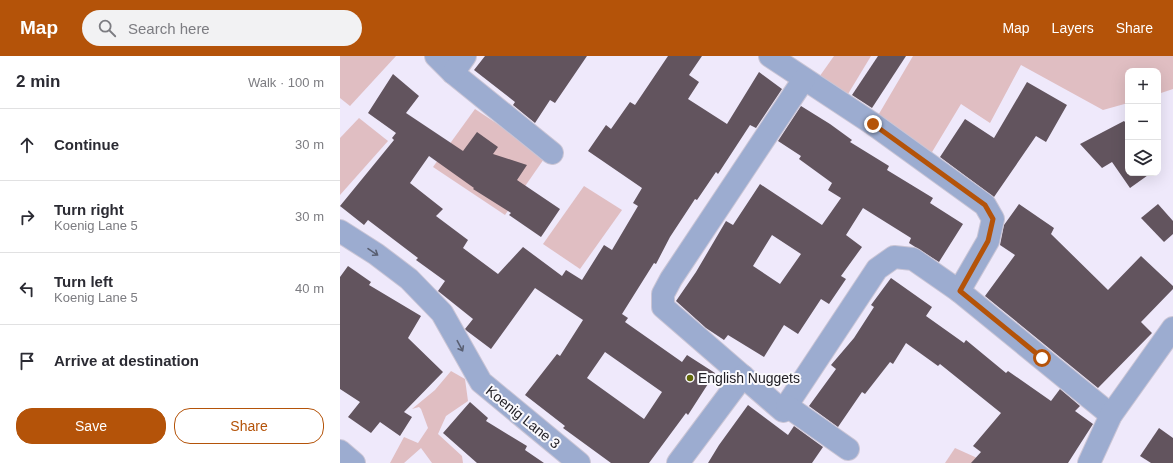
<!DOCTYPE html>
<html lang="en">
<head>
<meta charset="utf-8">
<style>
  :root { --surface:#fff; --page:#f2f2f3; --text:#2b2b33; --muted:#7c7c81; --line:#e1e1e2; --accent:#b45309 }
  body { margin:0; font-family:Helvetica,sans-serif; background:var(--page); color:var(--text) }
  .controls { position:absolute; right:12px; top:12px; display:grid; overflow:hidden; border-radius:8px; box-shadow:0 4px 16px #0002 }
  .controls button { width:36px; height:36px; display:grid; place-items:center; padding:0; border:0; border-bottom:1px solid var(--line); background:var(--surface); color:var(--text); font:20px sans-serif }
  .stop { position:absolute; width:12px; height:12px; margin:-9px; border:3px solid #b45309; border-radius:50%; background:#fff }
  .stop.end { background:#b45309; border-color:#fff; box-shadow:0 1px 4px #0008 }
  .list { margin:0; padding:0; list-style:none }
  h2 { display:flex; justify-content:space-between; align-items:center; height:52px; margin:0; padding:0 16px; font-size:17px }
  h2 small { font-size:13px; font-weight:400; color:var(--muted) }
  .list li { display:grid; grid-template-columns:26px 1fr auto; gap:12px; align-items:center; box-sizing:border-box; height:72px; padding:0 16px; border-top:1px solid var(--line) }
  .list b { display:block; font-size:15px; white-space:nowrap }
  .list p { margin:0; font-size:13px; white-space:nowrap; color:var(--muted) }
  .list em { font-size:13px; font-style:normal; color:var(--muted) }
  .actions { display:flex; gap:8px; padding:12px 16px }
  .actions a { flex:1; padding:9px 0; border:1px solid var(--accent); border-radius:16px; text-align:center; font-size:14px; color:var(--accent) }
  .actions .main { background:var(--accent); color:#fff }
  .icon { flex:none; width:22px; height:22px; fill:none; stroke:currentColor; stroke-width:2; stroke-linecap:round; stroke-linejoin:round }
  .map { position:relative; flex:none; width:833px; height:407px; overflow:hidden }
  header { display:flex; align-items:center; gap:24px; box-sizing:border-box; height:56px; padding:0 20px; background:var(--accent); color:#fff }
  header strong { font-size:19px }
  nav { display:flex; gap:22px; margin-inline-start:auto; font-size:14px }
  .search { width:280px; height:36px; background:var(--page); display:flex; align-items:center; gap:10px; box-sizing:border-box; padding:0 14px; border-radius:22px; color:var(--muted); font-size:15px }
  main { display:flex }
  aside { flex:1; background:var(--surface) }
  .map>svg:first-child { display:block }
  .green { fill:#e0bec2 }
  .building { fill:#62545e; fill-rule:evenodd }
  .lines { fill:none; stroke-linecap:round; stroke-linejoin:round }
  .minor-casing { stroke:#cac5d5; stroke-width:24 }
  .minor { stroke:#9cacd0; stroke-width:22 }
  .oneway { stroke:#595f72 }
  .route { stroke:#b45309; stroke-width:5 }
  .poi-dot { fill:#63690a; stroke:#faf9fd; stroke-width:1.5 }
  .labels { text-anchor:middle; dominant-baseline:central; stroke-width:4; stroke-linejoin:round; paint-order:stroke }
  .poi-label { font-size:14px; fill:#222026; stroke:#faf9fd; text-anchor:start }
  .street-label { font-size:14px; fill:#222026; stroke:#faf9fd }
</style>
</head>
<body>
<header>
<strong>Map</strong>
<div class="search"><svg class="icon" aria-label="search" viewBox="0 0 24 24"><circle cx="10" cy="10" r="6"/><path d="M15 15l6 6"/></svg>Search here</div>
<nav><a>Map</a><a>Layers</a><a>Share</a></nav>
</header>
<main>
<aside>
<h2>2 min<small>Walk · 100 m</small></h2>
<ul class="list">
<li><svg class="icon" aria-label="ahead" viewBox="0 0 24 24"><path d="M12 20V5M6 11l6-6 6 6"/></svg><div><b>Continue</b></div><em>30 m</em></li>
<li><svg class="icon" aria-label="right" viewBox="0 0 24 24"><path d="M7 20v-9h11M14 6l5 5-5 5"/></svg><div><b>Turn right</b><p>Koenig Lane 5</p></div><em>30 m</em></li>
<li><svg class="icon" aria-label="left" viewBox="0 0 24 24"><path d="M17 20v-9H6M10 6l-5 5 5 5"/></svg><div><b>Turn left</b><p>Koenig Lane 5</p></div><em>40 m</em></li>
<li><svg class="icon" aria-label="arrive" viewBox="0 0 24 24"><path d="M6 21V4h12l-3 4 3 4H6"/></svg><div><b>Arrive at destination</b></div></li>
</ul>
<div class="actions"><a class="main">Save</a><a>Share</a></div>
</aside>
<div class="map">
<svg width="833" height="407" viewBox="0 0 833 407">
  <rect width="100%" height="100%" fill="#efe9fb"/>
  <!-- green -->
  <g class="green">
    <polygon points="0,0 56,0 10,50 0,42"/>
    <polygon points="494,0 531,0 505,43 477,24"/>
    <polygon points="573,0 833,0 833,33 818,38 818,15 788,15 788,47 763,54 681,9 650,67 621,48 586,106 533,68"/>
    <polygon points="135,53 206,100 165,159 93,111"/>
    <polygon points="19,62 48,85 0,139 0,82"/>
    <polygon points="244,130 282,154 240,213 203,188"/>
    <polygon points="111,315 125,323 128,345 106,360 98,378 122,400 123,407 92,407 81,392 64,407 50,407 64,381 78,387 88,372 81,353 79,351 72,353 95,334"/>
    <polygon points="615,392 635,401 642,407 605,407"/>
  </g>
  <!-- building -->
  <g class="building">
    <polygon points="145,0 247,0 215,47 210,44 195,67 173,49 175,46 134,14"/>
    <path d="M328,0H362L349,19L359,26L348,43L387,68L419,16L442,33L416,72L410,69L378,118L376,116L357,144L355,143L330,181L316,208L314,207L282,258L288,262L285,266L342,306L347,299L375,317L348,359L346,357L309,407H271L223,372L225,370L185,339L217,298L220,300L243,264L195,232L151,293L127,275L125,273L133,263L98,235L105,225L76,204L78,202L28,164L24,169L0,150L54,84L52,82L56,77L28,57L53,18L79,40L66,57L123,95L137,76L158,91L153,98L187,109L177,124L220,153L201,181L169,159L171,157L133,133L134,132L89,100L70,127L103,153L96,160L128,184L123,192L158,218L183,191L222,220L226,214L242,224L264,189L272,194L298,150L293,147L302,132L248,95L266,69L271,73L290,46L295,49ZM265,296L322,336L304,363L247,322Z"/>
    <polygon points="538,0 566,0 532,52 512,39"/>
    <polygon points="687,26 727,49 706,86 696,80 654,141 600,101 625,63 654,82"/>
    <path d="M461,50L490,68L512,84L510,86L549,110L547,114L593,142L590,147L623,168L599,206L569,187L571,182L523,152L506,179L522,191L501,220L506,223L489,248L481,243L458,278L444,269L424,301L388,279L384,284L366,272L336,245L356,216L386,165L393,169L420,128L482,169L501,142L488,134L492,127L459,103L461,100L438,85ZM432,179L461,198L440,228L413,210Z"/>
    <polygon points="784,65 788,69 788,117 811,117 790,132 772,106 762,112 740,88"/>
    <polygon points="679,148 714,172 711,178 768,234 801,200 833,230 833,233 801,266 812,277 758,332 645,240 675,199 660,189 664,169"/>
    <polygon points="818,148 833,165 833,178 824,186 801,162"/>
    <polygon points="8,210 31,226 29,229 81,260 68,282 103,316 64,356 72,361 60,380 40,366 31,377 8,361 20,346 0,333 0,221"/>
    <polygon points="551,222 592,251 586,260 624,287 626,284 666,317 668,315 711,345 720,333 740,350 735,355 753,368 728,407 631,407 641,396 633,390 661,357 600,308 598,310 566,287 553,308 550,306 525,338 522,336 498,371 469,350 496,313 491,309 514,282 534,251 531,249"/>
    <polygon points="130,346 148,362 146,365 187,390 185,394 204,407 137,407 103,377"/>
    <polygon points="408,349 448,379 454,370 483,391 472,407 368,407 379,389"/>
    <polygon points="819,372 833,382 833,407 811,407 800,400"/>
  </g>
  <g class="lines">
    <defs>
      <g id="minor">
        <polyline points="96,0 113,17 212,97"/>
        <polyline points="430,0 533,68 645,149 653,163 648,185 619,235"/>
        <polyline points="113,17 125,0"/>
        <polyline points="464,23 331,223 323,238 323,251 443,355 537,213 554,201 573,203 619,235 771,359"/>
        <polyline points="0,175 36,198 69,223 102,257 141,326 239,407"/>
        <polyline points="447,350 508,393"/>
        <polyline points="0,395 14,407"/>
        <polyline points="338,407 403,320"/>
        <polyline points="749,407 771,359 833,272"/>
      </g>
    </defs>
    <!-- minor casing -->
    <use href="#minor" class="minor-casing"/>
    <!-- minor -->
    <use href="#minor" class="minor"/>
  </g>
  <!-- one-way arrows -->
  <defs><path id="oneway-shaft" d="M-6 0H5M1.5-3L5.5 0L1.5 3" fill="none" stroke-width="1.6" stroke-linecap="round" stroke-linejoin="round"/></defs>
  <g class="oneway">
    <use href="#oneway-shaft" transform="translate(33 196) rotate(34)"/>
    <use href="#oneway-shaft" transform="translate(120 290) rotate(62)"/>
  </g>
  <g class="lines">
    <!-- route -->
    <polyline class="route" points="533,68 645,149 653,163 648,185 620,235 702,302"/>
  </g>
  <!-- markers -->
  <circle class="poi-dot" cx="350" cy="322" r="4"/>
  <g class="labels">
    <!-- poi labels -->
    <g class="poi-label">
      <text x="358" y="322">English Nuggets</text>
    </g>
    <!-- street labels -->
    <g class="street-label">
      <text transform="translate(183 361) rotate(39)">Koenig Lane 3</text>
    </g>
  </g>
</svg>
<div class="controls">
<button>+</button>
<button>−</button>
<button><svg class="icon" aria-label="layers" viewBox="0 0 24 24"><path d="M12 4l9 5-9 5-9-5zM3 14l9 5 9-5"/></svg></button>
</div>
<div class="stop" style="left:702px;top:302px"></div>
<div class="stop end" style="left:533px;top:68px"></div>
</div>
</main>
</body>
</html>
